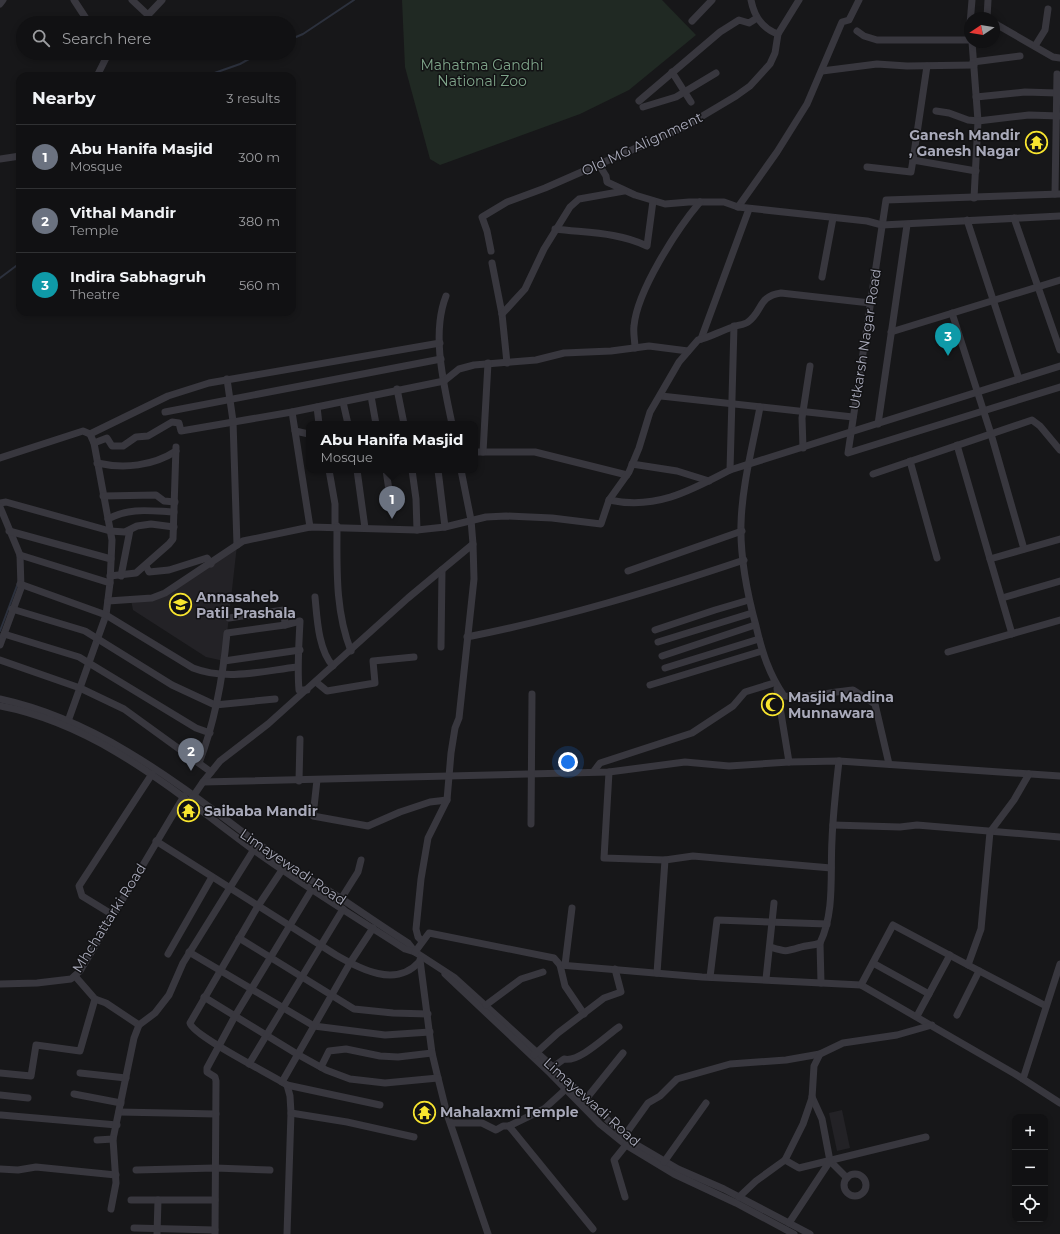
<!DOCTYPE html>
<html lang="en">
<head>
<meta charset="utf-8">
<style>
  :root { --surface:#111113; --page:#1e1f21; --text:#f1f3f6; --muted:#9c9da0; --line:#303133; --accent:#f8e52f }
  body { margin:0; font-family:Montserrat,sans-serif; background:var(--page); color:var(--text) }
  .controls { position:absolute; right:12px; bottom:12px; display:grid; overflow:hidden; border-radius:8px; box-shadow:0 2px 6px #0003 }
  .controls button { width:36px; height:36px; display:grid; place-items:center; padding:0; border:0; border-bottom:1px solid var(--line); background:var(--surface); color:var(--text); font:20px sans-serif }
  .compass { position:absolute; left:964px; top:12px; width:36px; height:36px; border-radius:50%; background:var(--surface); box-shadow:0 2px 6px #0003; rotate:258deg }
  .you { position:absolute; left:568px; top:762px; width:14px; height:14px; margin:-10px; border:3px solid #fff; border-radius:50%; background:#1a73e8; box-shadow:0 0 0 6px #1a73e833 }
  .badge { display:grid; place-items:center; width:26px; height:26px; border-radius:50%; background:var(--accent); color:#fff; font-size:13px; font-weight:700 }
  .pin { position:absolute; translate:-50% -33px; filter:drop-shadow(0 1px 2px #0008) }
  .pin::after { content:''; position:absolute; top:21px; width:14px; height:12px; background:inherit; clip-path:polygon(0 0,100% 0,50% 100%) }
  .popup { position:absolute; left:306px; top:421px; width:172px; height:52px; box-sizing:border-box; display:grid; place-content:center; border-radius:8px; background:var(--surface); filter:drop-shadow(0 1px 3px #0005); font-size:13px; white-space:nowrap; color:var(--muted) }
  .popup b { font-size:15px; color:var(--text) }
  .popup::after { content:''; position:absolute; left:50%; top:100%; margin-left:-8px; border:8px solid transparent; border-top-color:var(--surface) }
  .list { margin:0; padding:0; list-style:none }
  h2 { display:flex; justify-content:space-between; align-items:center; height:52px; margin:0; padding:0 16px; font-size:17px }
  h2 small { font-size:13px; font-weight:400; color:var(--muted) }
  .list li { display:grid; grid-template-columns:26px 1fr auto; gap:12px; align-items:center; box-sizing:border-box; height:64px; padding:0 16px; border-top:1px solid var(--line) }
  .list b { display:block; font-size:15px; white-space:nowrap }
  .list p { margin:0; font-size:13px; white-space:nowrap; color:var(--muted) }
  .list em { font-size:13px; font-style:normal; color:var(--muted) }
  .icon { flex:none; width:22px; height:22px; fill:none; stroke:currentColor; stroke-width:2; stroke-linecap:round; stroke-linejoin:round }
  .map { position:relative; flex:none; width:1060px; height:1234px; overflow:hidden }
  .search { position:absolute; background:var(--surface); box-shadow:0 2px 6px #0003; left:16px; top:16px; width:280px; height:44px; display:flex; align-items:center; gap:10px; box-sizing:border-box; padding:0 14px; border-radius:22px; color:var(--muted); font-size:15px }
  .panel { position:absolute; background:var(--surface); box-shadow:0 2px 6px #0003; left:16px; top:72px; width:280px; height:244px; border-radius:12px }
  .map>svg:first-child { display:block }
  .built { fill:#232226 }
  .green { fill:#202923 }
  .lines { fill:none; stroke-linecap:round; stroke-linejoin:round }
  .stream { stroke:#2c313d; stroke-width:2 }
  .minor { stroke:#38373e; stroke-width:7 }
  .labels { text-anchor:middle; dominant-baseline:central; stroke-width:3; stroke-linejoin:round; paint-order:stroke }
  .park-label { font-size:14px; fill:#7fa58a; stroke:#121214 }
  .poi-label { font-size:14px; font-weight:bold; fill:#a8a9b9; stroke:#121214; text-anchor:start }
  .street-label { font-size:14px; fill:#a8a9b9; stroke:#121214 }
</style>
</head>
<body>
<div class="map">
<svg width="1060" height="1234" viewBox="0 0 1060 1234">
  <rect width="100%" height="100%" fill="#171719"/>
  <!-- built -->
  <g class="built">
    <polygon points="237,545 224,661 206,657 133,610 131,600 157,596"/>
    <polygon points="842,1110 850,1148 837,1151 829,1113"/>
  </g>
  <!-- green -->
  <polygon class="green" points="402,0 662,0 696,35 629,90 580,114 440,165 430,159 405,67"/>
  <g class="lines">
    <!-- stream -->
    <g class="stream">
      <polyline points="289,40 303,34 354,0"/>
      <polyline points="206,76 240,64 260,53"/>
      <polyline points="0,278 20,263"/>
      <polyline points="0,631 18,583"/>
    </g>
    <!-- minor -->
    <g class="minor">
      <polyline points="74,0 89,23"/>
      <polyline points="132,0 148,15 162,0"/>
      <path d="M751,0C754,16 763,29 778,34"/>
      <polyline points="0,4 3,0"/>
      <polyline points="987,18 988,0"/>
      <polyline points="692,21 712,0"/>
      <polyline points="994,23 1053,57 1060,58"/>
      <polyline points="970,24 972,0"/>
      <polyline points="857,31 864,36 877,40 970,40"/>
      <polyline points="972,42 978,121 974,198"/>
      <polyline points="1035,46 1045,30 1048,9"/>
      <polyline points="973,62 1020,56"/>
      <polyline points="822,71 877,64 907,66 974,65"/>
      <polyline points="672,72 691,102"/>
      <polyline points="97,76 106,58 105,53"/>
      <polyline points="976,97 1025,92 1057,93"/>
      <polyline points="639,101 720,32 739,20 749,23 757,18"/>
      <polyline points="643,107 676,97 716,73"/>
      <polyline points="936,111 949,113 968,120 978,121 1029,115 1060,116"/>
      <polyline points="0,159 20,156"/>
      <polyline points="913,160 927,66"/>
      <polyline points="604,162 601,168 606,176 607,182 635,195 665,204 689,202 724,202 738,207 777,152 807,104 842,22 849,20 859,0"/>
      <polyline points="867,167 911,172 913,160 976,171"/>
      <polyline points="1055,194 1057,74"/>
      <polyline points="1060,194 886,200 848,453 1060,387"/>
      <polyline points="738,207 867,221 882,225 1060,216"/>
      <polyline points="1014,218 1060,350"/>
      <polyline points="967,220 1019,379"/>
      <path d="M555,229C587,233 618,232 647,246L653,201"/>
      <polyline points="491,251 487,231 482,217 507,202 545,188 684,127 736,96 750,86 770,64 775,53 778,34 799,0"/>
      <polyline points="492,263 502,314 507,363"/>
      <polyline points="822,277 833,218"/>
      <path d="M446,296C431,334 444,385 452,424"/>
      <polyline points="952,313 991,434 1024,549"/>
      <polyline points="502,314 525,289 544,249 570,207 579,199 624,191"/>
      <polyline points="891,332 1060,280"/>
      <polyline points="701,339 749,209"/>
      <path d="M635,348C635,341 633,333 634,326C637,291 677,229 700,202"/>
      <polyline points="227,379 233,421 237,545"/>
      <polyline points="397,389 404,424"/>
      <polyline points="371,396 376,424"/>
      <polyline points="661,396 853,417"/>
      <polyline points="343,402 348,424"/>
      <polyline points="317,407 319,424"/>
      <path d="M760,407C753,445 742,485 741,524C740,559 747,593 756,626C762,652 769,674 784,696C807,699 829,692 853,690L875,704L889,764"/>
      <polyline points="165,412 441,359"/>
      <polyline points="292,412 295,431 309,434"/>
      <polyline points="878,424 907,225"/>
      <polyline points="295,431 310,527"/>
      <polyline points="90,434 168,396 209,383 440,343"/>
      <polyline points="94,443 107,438 112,446 123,446 136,437 148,436 172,422 179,423 181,431 292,412 444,381 459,369 474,365 536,360 564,353 611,351 649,346 688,351"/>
      <polyline points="957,445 990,559"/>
      <polyline points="803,448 802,418 810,366"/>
      <polyline points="475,452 535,452 627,475"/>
      <polyline points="483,452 488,363"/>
      <polyline points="0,458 83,431 90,434 94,443 112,540 110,583 106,615 67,724"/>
      <polyline points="910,461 937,558"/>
      <path d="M97,463C124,469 153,466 176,451"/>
      <polyline points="632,464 677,471 709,481"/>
      <polyline points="329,470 335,504 335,526"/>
      <polyline points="357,470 365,528"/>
      <polyline points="386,470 391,504"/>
      <polyline points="412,470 416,499 417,530"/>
      <polyline points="438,470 445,527"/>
      <polyline points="461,470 471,520 473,544"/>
      <polyline points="730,470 734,326"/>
      <polyline points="873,474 1032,420 1040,426 1060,450"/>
      <polyline points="103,496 156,495 164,501 175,502"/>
      <path d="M609,500C656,510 690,491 730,470L1060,366"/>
      <polyline points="0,503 6,502 110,531 125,532 137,526 151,524 174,527"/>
      <polyline points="0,507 20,555 21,588 0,645"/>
      <path d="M108,519C130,507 151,511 174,512"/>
      <path d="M337,526C337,568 335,611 351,651"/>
      <polyline points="9,531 111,559"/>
      <polyline points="20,555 110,583"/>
      <polyline points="146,566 149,572 169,570 207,558 211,564"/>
      <polyline points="628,571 742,531"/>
      <polyline points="110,576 136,573 169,544 173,539 176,447"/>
      <polyline points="121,576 130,530"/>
      <path d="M20,584L106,615L193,668C226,681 263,671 297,667"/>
      <path d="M315,597C317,617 318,650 333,666"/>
      <polyline points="1002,598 1060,581"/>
      <path d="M108,601L152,598L165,593L243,541L310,527L417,530L445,527L486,517L506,516L552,518L601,524L609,500L629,472L639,448L650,412L679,362L698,340C711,337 720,331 733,327C737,325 744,325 748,322C763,311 758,296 781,293L870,303"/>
      <polyline points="12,609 85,631 172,685 215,705 275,699"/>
      <path d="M229,618L284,610L285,625L300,621C299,644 297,667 299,690H307"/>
      <polyline points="655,630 715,610 749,600"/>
      <polyline points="4,634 79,657 196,728 210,733"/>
      <polyline points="1012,634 990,559 1060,539"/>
      <path d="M467,637C563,618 652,591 744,560"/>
      <polyline points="658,642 752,613"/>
      <polyline points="441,647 442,570"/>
      <polyline points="948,652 1060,620"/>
      <polyline points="662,656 755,625"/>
      <polyline points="0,660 80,688 124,709 211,772"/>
      <polyline points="224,661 300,650"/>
      <polyline points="665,668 759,639"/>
      <polyline points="316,682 327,691 375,683 373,661 414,657"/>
      <polyline points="650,685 762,651"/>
      <polyline points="777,689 789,762"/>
      <path d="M0,699C111,723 196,799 286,864C304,877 324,887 342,899C364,914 386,929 408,943L415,952L455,978L553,1067L613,1125L637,1145L678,1169L724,1189L810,1234"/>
      <path d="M0,706C100,725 176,793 255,851C304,886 355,917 405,949L415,952"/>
      <path d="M199,763C215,722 223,677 227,633L285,625"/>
      <polyline points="594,771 600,763 692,733 733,706 745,692 774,683"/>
      <polyline points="609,772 604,858 665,860 693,856 831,868"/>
      <polyline points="317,780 313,816 368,826 400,812 430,802 447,800"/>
      <polyline points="299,781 300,739"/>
      <polyline points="203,782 220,761 268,724 408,598 473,544 474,579 459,718 455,728 451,753 447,800 428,838 421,879 416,929 418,937 422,941"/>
      <polyline points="190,801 203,782 609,772 685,762 729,766 789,762 839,761 1060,776"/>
      <polyline points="531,824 532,694"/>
      <polyline points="833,825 900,827 917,825 1060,837"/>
      <path d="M156,841L336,955C360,969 396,988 419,962"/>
      <path d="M282,870L258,906L190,1023C193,1036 272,1075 287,1085L290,1096L291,1113L287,1234"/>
      <polyline points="341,899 358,872 361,860"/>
      <polyline points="113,915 82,896 79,886 152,774"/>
      <polyline points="239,938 354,1009 393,1013 428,1014"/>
      <polyline points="820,943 821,983"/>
      <path d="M770,947C786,952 785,952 801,947C807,945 813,946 820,943C835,912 830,874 832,840C833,814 836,787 839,761"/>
      <polyline points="189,952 314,1026 385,1035 430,1032"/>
      <polyline points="415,952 429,933 554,958 560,965 702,977 861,985 1015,1074 1060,1103"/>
      <polyline points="168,954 212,877"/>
      <polyline points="420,960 432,1053 438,1078 447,1114 488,1234"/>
      <polyline points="873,963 929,994"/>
      <polyline points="560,965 565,986 584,1014"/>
      <polyline points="565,965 572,908"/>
      <polyline points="968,965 1046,1006"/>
      <polyline points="657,973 665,860"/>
      <polyline points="445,974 550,1073 600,1124 626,1145 674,1174 736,1203 794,1234"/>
      <polyline points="75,976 95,999 106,1003 139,1025"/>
      <polyline points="710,977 717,920 827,924"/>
      <polyline points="766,979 774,903"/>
      <polyline points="0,984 37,983 71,979 80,971 184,796"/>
      <polyline points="861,985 893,925 968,965 981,929 990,832 1014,800 1029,774"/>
      <polyline points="204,997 297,1054 326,1070 350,1079 385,1083 438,1078"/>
      <polyline points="486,1005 521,979 543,972"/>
      <polyline points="957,1015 979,971"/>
      <polyline points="917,1016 950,955"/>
      <polyline points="534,1055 558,1033 604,998 621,992 615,969"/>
      <polyline points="249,1064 343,909"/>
      <polyline points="321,1067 329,1051 346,1049 380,1056 398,1057 432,1053"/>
      <path d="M553,1067L564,1059C579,1063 607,1035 619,1027"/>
      <polyline points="0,1073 31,1076 36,1045 80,1051 95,999"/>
      <polyline points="80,1073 126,1078"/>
      <polyline points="1023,1079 1060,964"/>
      <polyline points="282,1082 350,963 373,928"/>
      <polyline points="287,1085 380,1105"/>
      <polyline points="74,1094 121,1103"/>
      <polyline points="0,1095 28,1098"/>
      <polyline points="812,1097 822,1119 830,1161 847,1178"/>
      <polyline points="586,1099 623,1053"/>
      <polyline points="119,1112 216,1114"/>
      <polyline points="291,1113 347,1122 414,1137"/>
      <polyline points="1,1115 117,1125"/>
      <polyline points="451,1123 482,1123 496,1130 503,1126 509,1126 544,1109 566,1089"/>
      <polyline points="509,1126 593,1229"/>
      <polyline points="625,1135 648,1103 660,1096 677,1079 730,1064 786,1060 820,1054"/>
      <polyline points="97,1140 113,1139 134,1038 139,1025 155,1013 169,995 183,963 256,846"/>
      <polyline points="785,1160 799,1168 926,1137"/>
      <polyline points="664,1162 706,1103"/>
      <polyline points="0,1169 18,1170 36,1167 116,1175"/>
      <polyline points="136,1170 215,1168 270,1170"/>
      <circle cx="855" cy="1185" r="11"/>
      <polyline points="625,1197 614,1160 626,1145"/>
      <polyline points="739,1197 756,1181 785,1160 803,1124 812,1098 814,1066 820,1054 843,1043 897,1035 932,1025"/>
      <polyline points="131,1200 215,1200"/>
      <polyline points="111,1209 116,1183 113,1139"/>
      <polyline points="789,1223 830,1161"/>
      <polyline points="134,1228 215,1230"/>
      <polyline points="157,1234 158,1200"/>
      <polyline points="215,1234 216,1081 215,1077 207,1072 207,1068 235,1016 312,889"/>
    </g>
  </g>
  <!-- icons -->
  <defs>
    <symbol id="temple-ring" viewBox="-11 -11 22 22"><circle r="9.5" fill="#121214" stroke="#f8e52f" stroke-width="1.5"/><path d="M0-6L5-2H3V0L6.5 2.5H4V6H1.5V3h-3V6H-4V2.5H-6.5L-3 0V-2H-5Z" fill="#f8e52f"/></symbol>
    <symbol id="university-ring" viewBox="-11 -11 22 22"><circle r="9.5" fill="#121214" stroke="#f8e52f" stroke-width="1.5"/><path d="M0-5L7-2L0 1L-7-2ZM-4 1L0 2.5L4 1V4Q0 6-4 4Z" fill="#f8e52f"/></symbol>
    <symbol id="mosque-ring" viewBox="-11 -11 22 22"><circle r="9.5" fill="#121214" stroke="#f8e52f" stroke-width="1.5"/><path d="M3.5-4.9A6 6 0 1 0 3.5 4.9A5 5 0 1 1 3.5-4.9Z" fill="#f8e52f"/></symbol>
  </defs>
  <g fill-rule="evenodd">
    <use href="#temple-ring" x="1024" y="130" width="25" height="25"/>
    <use href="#university-ring" x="168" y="592" width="25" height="25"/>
    <use href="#mosque-ring" x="760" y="692" width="25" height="25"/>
    <use href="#temple-ring" x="176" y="798" width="25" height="25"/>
    <use href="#temple-ring" x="412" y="1100" width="25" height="25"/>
  </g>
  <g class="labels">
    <!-- park labels -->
    <g class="park-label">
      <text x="482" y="65">Mahatma Gandhi<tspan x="482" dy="16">National Zoo</tspan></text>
    </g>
    <!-- poi labels -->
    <g class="poi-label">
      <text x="1020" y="135" text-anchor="end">Ganesh Mandir<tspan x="1020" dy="16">, Ganesh Nagar</tspan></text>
      <text x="196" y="597">Annasaheb<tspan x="196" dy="16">Patil Prashala</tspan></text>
      <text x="788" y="697">Masjid Madina<tspan x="788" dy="16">Munnawara</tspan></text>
      <text x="204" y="811">Saibaba Mandir</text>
      <text x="440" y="1112">Mahalaxmi Temple</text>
    </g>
    <!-- street labels -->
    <g class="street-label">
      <text transform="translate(642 144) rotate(-25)">Old MG Alignment</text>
      <text transform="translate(865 339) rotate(-81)">Utkarsh Nagar Road</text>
      <text transform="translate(293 867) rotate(34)">Limayewadi Road</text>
      <text transform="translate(109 918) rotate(-58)">Mhchattarki Road</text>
      <text transform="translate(592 1102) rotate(42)">Limayewadi Road</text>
    </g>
  </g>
</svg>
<div class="controls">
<button>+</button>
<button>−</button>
<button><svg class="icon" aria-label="locate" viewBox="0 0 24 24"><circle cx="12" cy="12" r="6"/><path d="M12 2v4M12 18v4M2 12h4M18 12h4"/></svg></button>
</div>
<svg class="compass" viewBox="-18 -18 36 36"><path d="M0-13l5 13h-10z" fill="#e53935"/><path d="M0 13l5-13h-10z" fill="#9c9da0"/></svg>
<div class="you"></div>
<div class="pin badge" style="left:392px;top:519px;background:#6b7280">1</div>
<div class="popup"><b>Abu Hanifa Masjid</b>Mosque</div>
<div class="pin badge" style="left:191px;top:771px;background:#6b7280">2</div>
<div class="pin badge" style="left:948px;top:356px;background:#0f9aa8">3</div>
<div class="search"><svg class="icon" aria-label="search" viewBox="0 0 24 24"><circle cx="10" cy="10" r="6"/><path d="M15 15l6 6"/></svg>Search here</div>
<section class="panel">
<h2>Nearby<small>3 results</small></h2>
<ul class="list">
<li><span class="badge" style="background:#6b7280">1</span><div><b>Abu Hanifa Masjid</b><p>Mosque</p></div><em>300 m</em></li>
<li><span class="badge" style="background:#6b7280">2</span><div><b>Vithal Mandir</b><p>Temple</p></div><em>380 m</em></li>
<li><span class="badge" style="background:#0f9aa8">3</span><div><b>Indira Sabhagruh</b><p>Theatre</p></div><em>560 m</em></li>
</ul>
</section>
</div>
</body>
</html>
